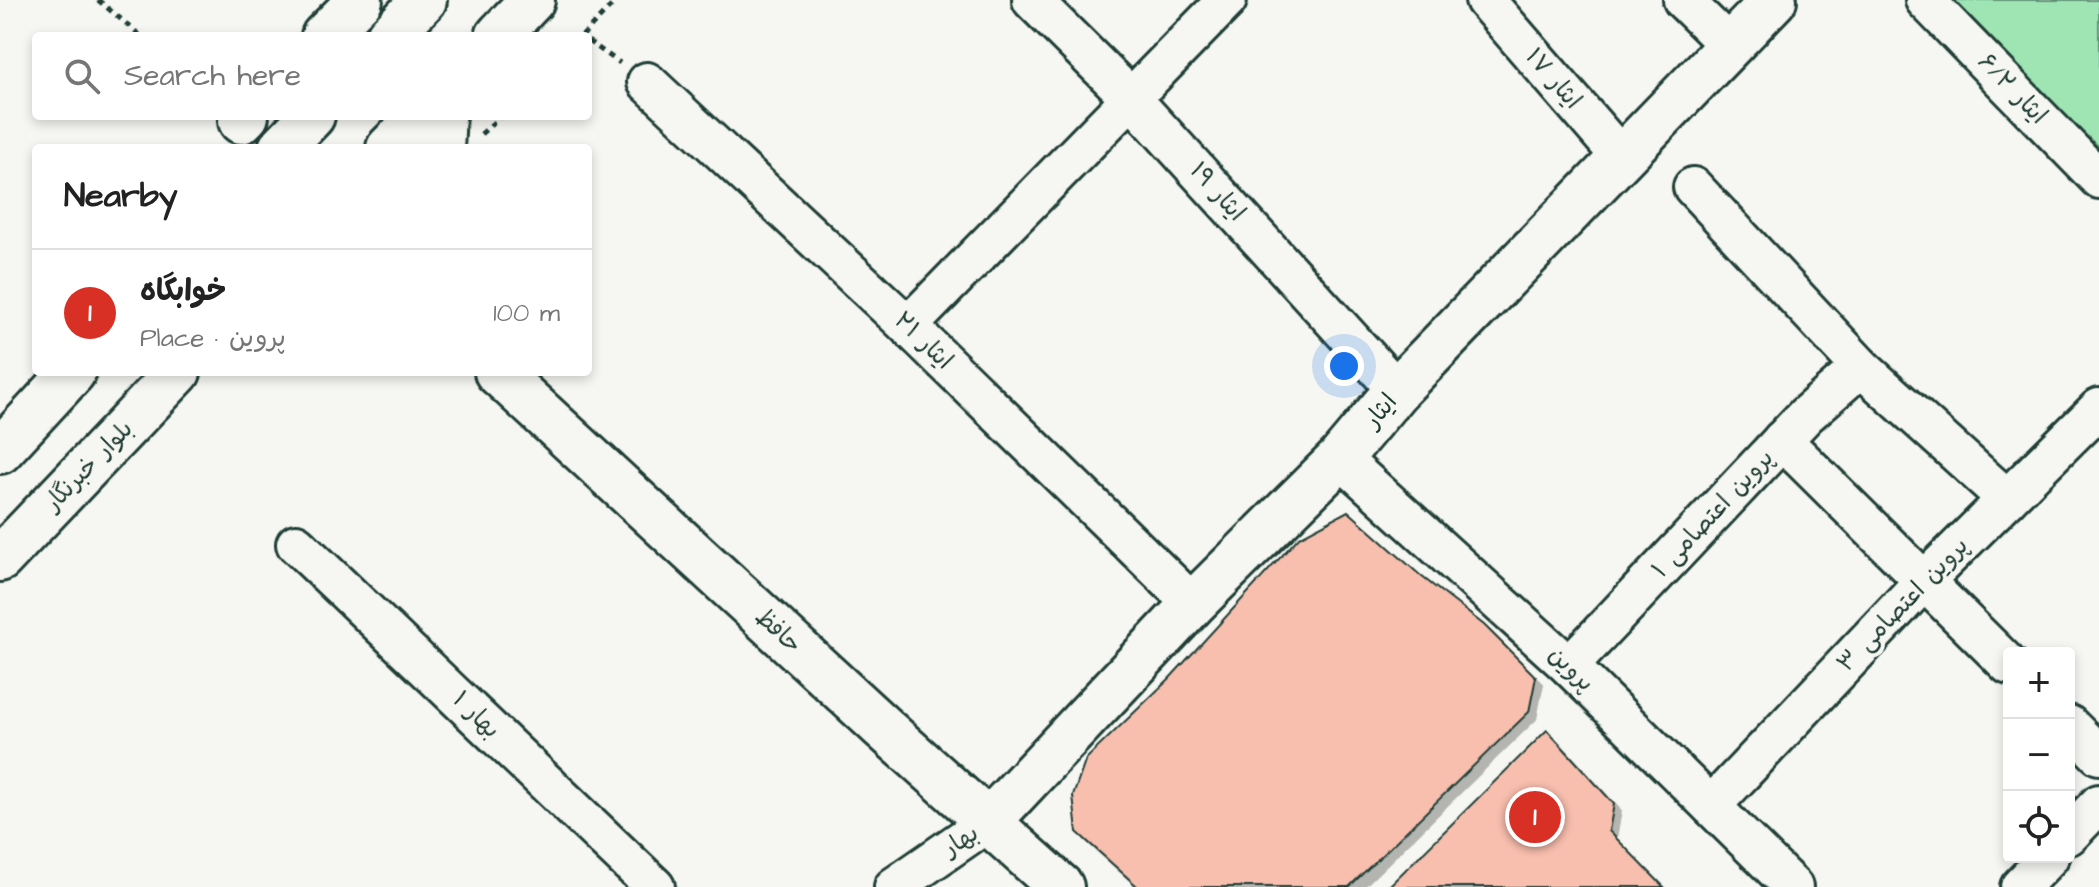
<!DOCTYPE html>
<html lang="en">
<head>
<meta charset="utf-8">
<style>
  :root { --surface:#fff; --page:#f6f6f6; --text:#222; --muted:#767676; --line:#e0e0e0; --accent:#d93025 }
  body { margin:0; font-family:"Architects Daughter","Playpen Sans Arabic",sans-serif; background:var(--page); color:var(--text) }
  .controls { position:absolute; right:24px; bottom:24px; display:grid; overflow:hidden; border-radius:8px; box-shadow:0 4px 12px #0003 }
  .controls button { width:72px; height:72px; display:grid; place-items:center; padding:0; border:0; border-bottom:2px solid var(--line); background:var(--surface); color:var(--text); font:40px sans-serif }
  .you { position:absolute; left:1344px; top:366px; width:28px; height:28px; margin:-20px; border:6px solid #fff; border-radius:50%; background:#1a73e8; box-shadow:0 0 0 12px #1a73e833 }
  .badge { display:grid; place-items:center; width:52px; height:52px; border-radius:50%; background:var(--accent); color:#fff; font-size:26px; font-weight:700 }
  .pin { position:absolute; translate:-50% -50%; border:4px solid #fff; box-shadow:0 2px 8px #0006 }
  .list { margin:0; padding:0; list-style:none }
  h2 { display:flex; justify-content:space-between; align-items:center; height:104px; margin:0; padding:0 32px; font-size:34px }
  h2 small { font-size:26px; font-weight:400; color:var(--muted) }
  .list li { display:grid; grid-template-columns:52px 1fr auto; gap:24px; align-items:center; box-sizing:border-box; height:128px; padding:0 32px; border-top:2px solid var(--line) }
  .list b { display:block; font-size:30px; white-space:nowrap }
  .list p { margin:0; font-size:26px; white-space:nowrap; color:var(--muted) }
  .list em { font-size:26px; font-style:normal; color:var(--muted) }
  .icon { flex:none; width:44px; height:44px; fill:none; stroke:currentColor; stroke-width:2; stroke-linecap:round; stroke-linejoin:round }
  .map { position:relative; flex:none; width:2099px; height:887px; overflow:hidden }
  .search { position:absolute; background:var(--surface); box-shadow:0 4px 12px #0003; left:32px; top:32px; width:560px; height:88px; display:flex; align-items:center; gap:20px; box-sizing:border-box; padding:0 28px; border-radius:8px; color:var(--muted); font-size:30px }
  .panel { position:absolute; background:var(--surface); box-shadow:0 4px 12px #0003; left:32px; top:144px; width:560px; height:232px; border-radius:8px }
  .map>svg:first-child { display:block }
  .green { fill:#9ee5b3; stroke:#5e9174; stroke-width:2 }
  .building { fill:#f8beae; stroke:#1f3d34; stroke-width:2; filter:url(#shadow) }
  .lines { fill:none; stroke-linecap:round; stroke-linejoin:round }
  .minor-casing { stroke:#1f3d34; stroke-width:44 }
  .tertiary-casing { stroke:#1f3d34; stroke-width:50 }
  .secondary-casing { stroke:#1f3d34; stroke-width:50 }
  .primary-casing { stroke:#1f3d34; stroke-width:50 }
  .path { stroke:#1f3d34; stroke-width:5; stroke-dasharray:6 6; stroke-linecap:butt }
  .minor { stroke:#f6f6f2; stroke-width:38 }
  .tertiary { stroke:#f6f6f2; stroke-width:44 }
  .secondary { stroke:#f6f6f2; stroke-width:44 }
  .primary { stroke:#f6f6f2; stroke-width:44 }
  .labels { text-anchor:middle; dominant-baseline:central; stroke-width:8; stroke-linejoin:round; paint-order:stroke }
  .street-label { font-size:24px; fill:#1f3d34; stroke:#f6f6f2 }
</style>
</head>
<body>
<div class="map">
<svg width="2099" height="887" viewBox="0 0 2099 887">
  <defs>
    <filter id="shadow"><feDropShadow dx="7" dy="7" stdDeviation="0" flood-color="#0004"/></filter>
  </defs>
  <rect width="100%" height="100%" fill="#f6f6f2"/>
  <filter id="ink" filterUnits="userSpaceOnUse"><feTurbulence type="fractalNoise" baseFrequency=".0125" numOctaves="2"/><feDisplacementMap in="SourceGraphic" scale="16" xChannelSelector="R" yChannelSelector="G"/><feConvolveMatrix kernelMatrix="1 2 1 2 8 2 1 2 1" color-interpolation-filters="sRGB"/></filter>
  <g filter="url(#ink)">
    <!-- green -->
    <polygon class="green" points="1942,0 2099,0 2099,148"/>
    <!-- building -->
    <g class="building">
      <polygon points="1348,511 1421,576 1484,625 1536,677 1529,712 1349,887 1138,887 1077,832 1073,796 1086,759 1169,679 1299,537"/>
      <polygon points="1547,730 1614,804 1609,831 1664,887 1388,887"/>
    </g>
    <g class="lines">
      <defs>
        <g id="minor">
          <polyline points="1032,0 1131,98 1397,390"/>
          <polyline points="1485,0 1621,157"/>
          <polyline points="1683,0 1731,47"/>
          <polyline points="1925,0 2099,179"/>
          <polyline points="647,82 908,326 1193,604"/>
          <polyline points="1693,187 1861,367 2007,499"/>
          <polyline points="908,326 1227,0"/>
          <polyline points="1782,440 2009,665"/>
          <polyline points="1340,458 1569,666 1793,887"/>
          <polyline points="296,544 655,887"/>
          <polyline points="1569,666 1806,415 1861,367"/>
          <polyline points="2069,725 2099,755"/>
          <polyline points="1711,806 1924,581 2099,408"/>
          <polyline points="2069,835 2099,804"/>
          <polyline points="894,887 988,822"/>
          <polyline points="2020,887 2049,857"/>
        </g>
        <polyline id="tertiary" points="988,822 1193,604 1340,458 1397,390 1774,0"/>
        <g id="secondary">
          <polyline points="324,36 360,0"/>
          <polyline points="241,121 246,116"/>
          <polyline points="441,148 443,116"/>
          <polyline points="497,372 881,726 1061,887"/>
        </g>
        <g id="primary">
          <polyline points="389,36 424,0"/>
          <polyline points="498,36 532,0"/>
          <polyline points="281,148 312,116"/>
          <polyline points="389,148 421,116"/>
          <polyline points="0,451 73,372"/>
          <polyline points="0,559 178,372"/>
        </g>
      </defs>
      <!-- minor casing -->
      <use href="#minor" class="minor-casing"/>
      <!-- tertiary casing -->
      <use href="#tertiary" class="tertiary-casing"/>
      <!-- secondary casing -->
      <use href="#secondary" class="secondary-casing"/>
      <!-- primary casing -->
      <use href="#primary" class="primary-casing"/>
      <!-- path -->
      <g class="path">
        <polyline points="98,0 141,36"/>
        <polyline points="582,36 617,0"/>
        <polyline points="588,41 620,63"/>
        <polyline points="481,134 501,116"/>
      </g>
      <!-- minor -->
      <use href="#minor" class="minor"/>
      <!-- tertiary -->
      <use href="#tertiary" class="tertiary"/>
      <!-- secondary -->
      <use href="#secondary" class="secondary"/>
      <!-- primary -->
      <use href="#primary" class="primary"/>
    </g>
  </g>
  <g class="labels">
    <!-- street labels -->
    <g class="street-label">
      <text transform="translate(1553 79) rotate(49)">ایثار ۱۷</text>
      <text transform="translate(2012 89) rotate(46)">ایثار ۶/۲</text>
      <text transform="translate(1217 192) rotate(48)">ایثار ۱۹</text>
      <text transform="translate(923 341) rotate(44)">ایثار ۲۱</text>
      <text transform="translate(1381 411) rotate(-50)">ایثار</text>
      <text transform="translate(89 466) rotate(-46)">بلوار خبرنگار</text>
      <text transform="translate(1713 514) rotate(-47)">پروین اعتصامی ۱</text>
      <text transform="translate(1903 605) rotate(-46)">پروین اعتصامی ۳</text>
      <text transform="translate(778 631) rotate(43)">حافظ</text>
      <text transform="translate(1571 669) rotate(44)">پروین</text>
      <text transform="translate(476 715) rotate(44)">بهار ۱</text>
      <text transform="translate(961 841) rotate(-34)">بهار</text>
    </g>
  </g>
</svg>
<div class="controls">
<button>+</button>
<button>−</button>
<button><svg class="icon" aria-label="locate" viewBox="0 0 24 24"><circle cx="12" cy="12" r="6"/><path d="M12 2v4M12 18v4M2 12h4M18 12h4"/></svg></button>
</div>
<div class="you"></div>
<div class="pin badge" style="left:1535px;top:817px">1</div>
<div class="search"><svg class="icon" aria-label="search" viewBox="0 0 24 24"><circle cx="10" cy="10" r="6"/><path d="M15 15l6 6"/></svg>Search here</div>
<section class="panel">
<h2>Nearby<small></small></h2>
<ul class="list">
<li><span class="badge">1</span><div><b>خوابگاه</b><p>Place · پروین</p></div><em>100 m</em></li>
</ul>
</section>
</div>
</body>
</html>
